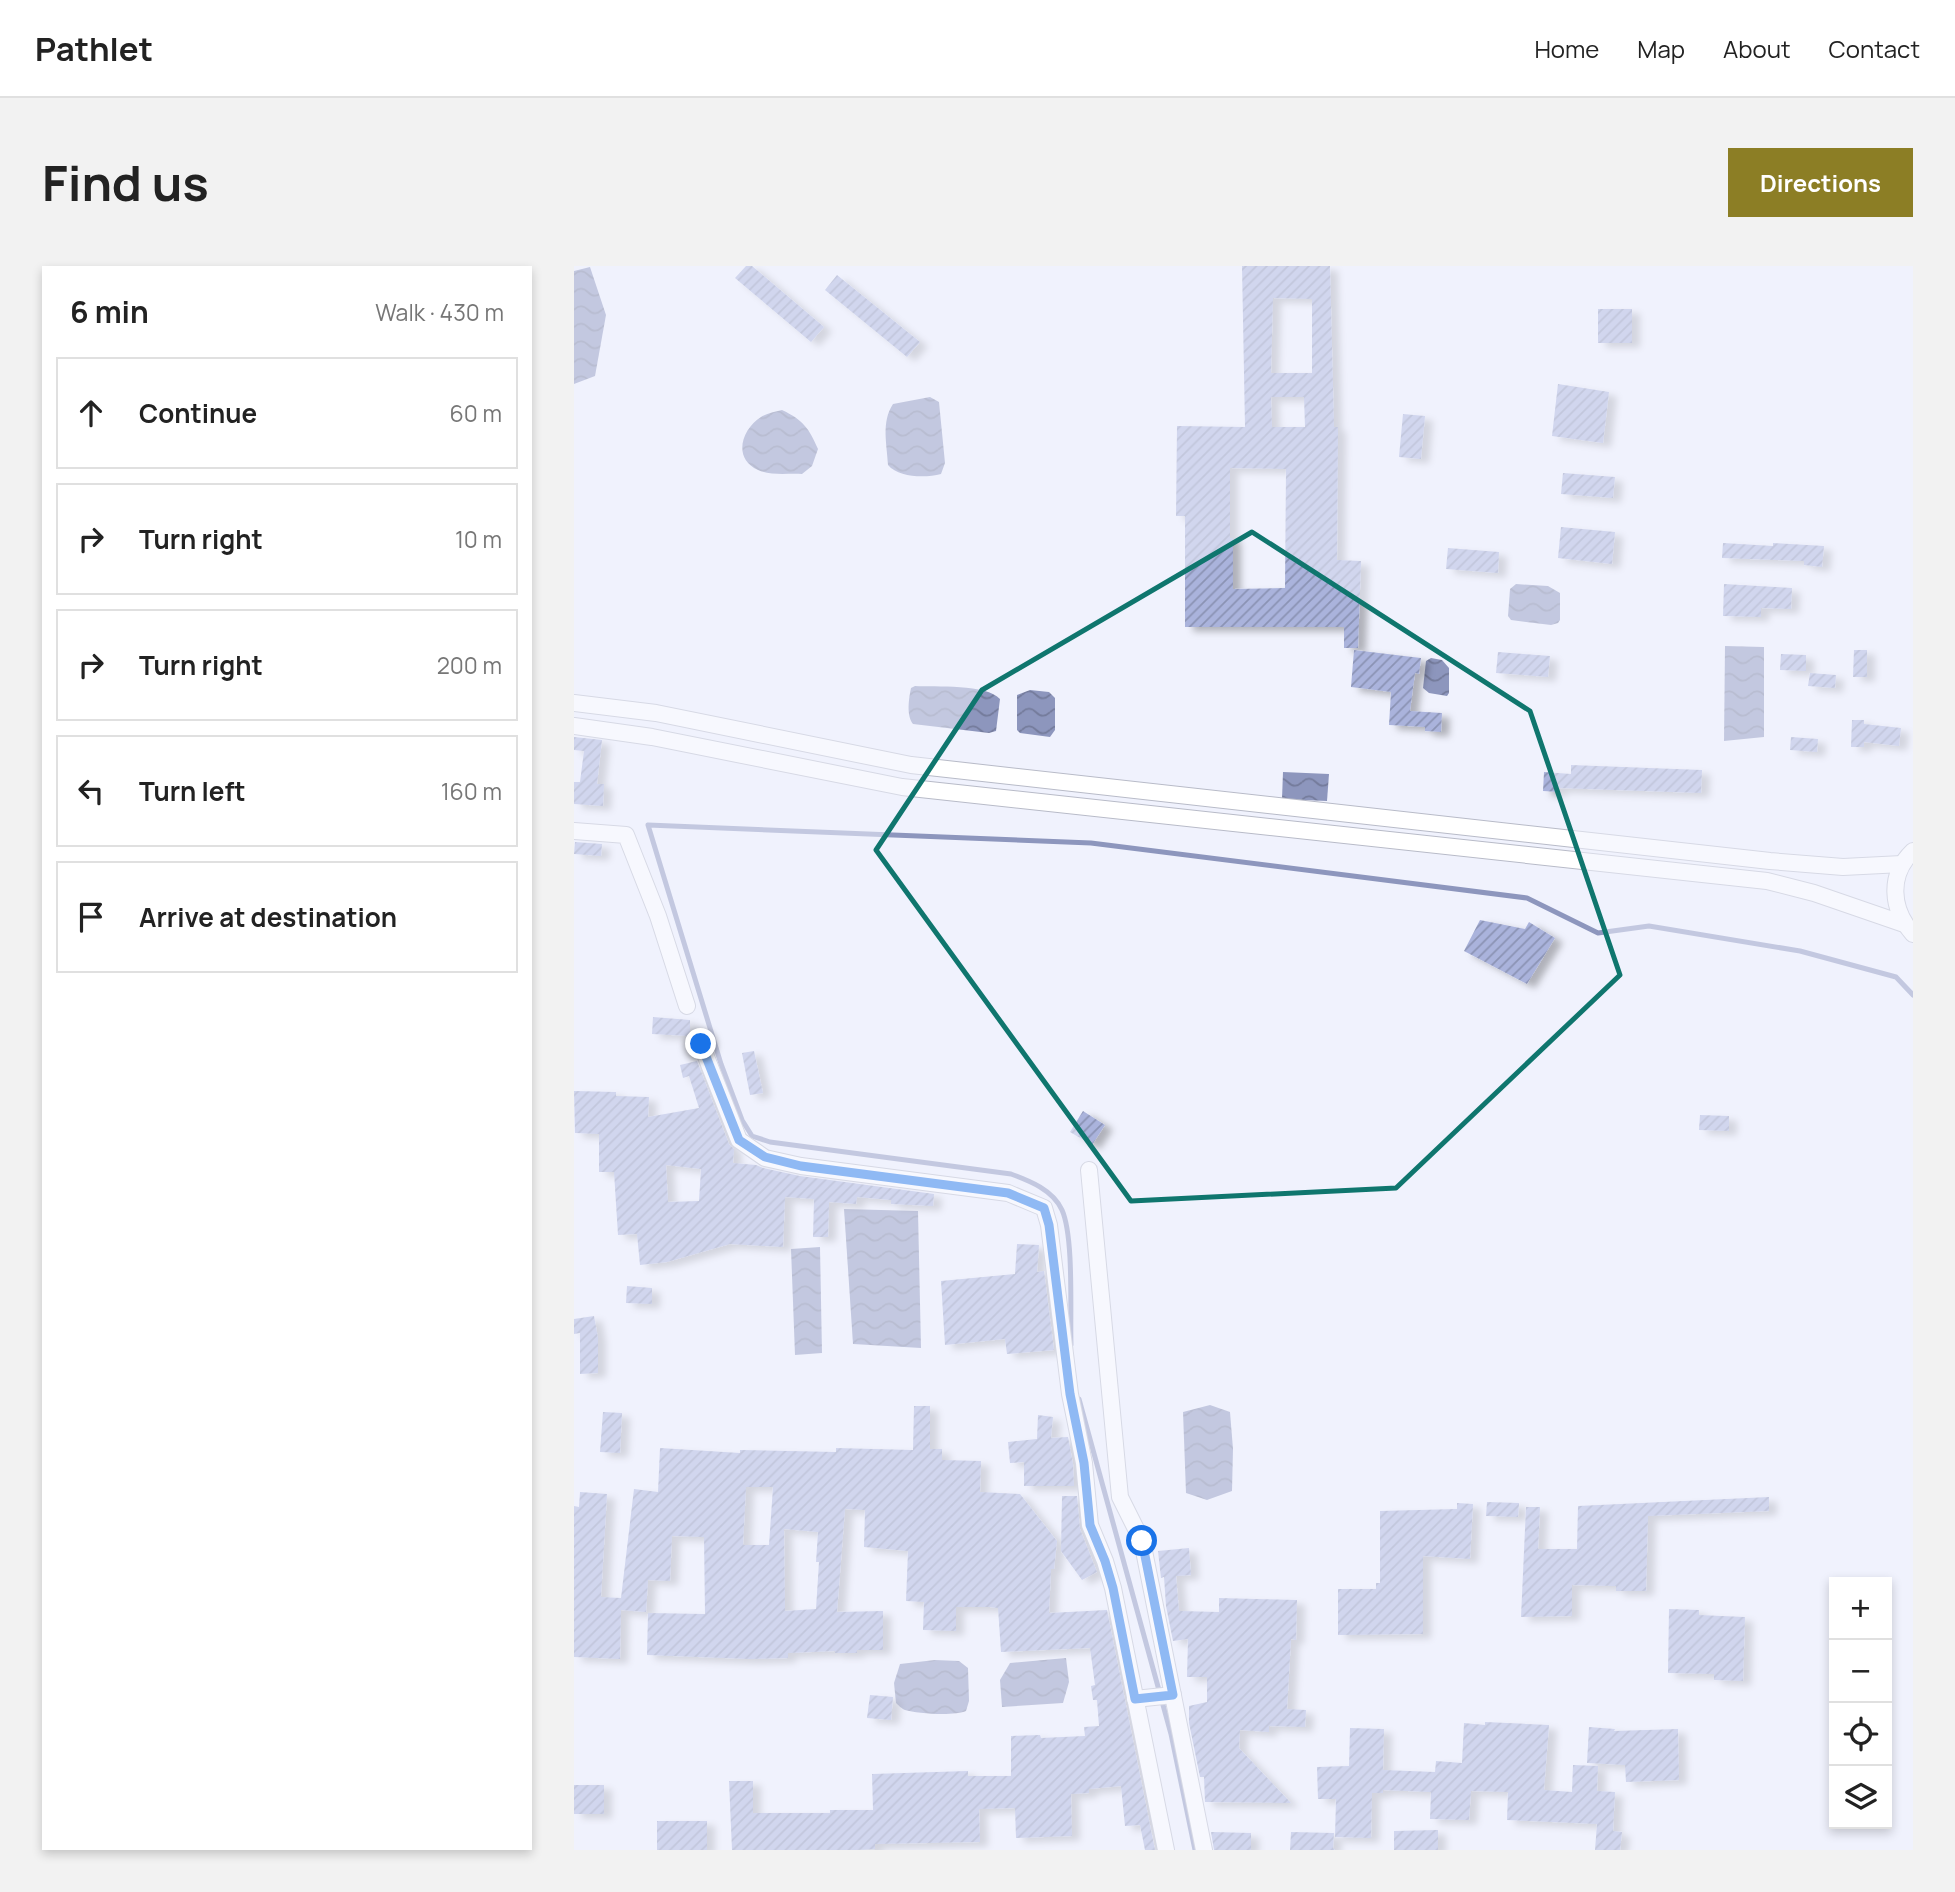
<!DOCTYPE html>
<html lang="en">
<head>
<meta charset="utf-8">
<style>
  :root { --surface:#fff; --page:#f2f2f2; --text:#222; --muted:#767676; --line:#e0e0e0; --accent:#8c7e25 }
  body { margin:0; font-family:Manrope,sans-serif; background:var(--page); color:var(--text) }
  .controls { position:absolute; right:21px; bottom:21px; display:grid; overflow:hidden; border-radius:0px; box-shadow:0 4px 10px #0003 }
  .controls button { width:63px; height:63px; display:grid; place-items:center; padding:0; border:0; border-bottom:2px solid var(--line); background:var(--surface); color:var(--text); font:35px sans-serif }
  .stop { position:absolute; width:21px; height:21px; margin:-16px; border:5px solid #1a73e8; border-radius:50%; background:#fff }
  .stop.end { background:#1a73e8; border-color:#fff; box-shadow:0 2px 7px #0008 }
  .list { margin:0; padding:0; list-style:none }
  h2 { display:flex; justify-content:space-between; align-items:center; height:91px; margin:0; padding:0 28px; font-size:30px }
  h2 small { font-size:23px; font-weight:400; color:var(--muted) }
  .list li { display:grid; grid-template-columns:46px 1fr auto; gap:21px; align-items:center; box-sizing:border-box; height:112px; margin:0 14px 14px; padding:0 14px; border:2px solid var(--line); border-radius:0px }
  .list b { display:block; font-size:26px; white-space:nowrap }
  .list em { font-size:23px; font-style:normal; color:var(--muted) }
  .icon { flex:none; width:38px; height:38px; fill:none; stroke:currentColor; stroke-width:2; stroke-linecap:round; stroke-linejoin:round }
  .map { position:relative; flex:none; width:1339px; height:1584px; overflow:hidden; border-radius:0px }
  header { display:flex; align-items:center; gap:42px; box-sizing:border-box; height:98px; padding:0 35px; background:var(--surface); border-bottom:2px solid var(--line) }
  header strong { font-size:33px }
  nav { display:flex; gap:38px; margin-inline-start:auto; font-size:24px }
  .intro { display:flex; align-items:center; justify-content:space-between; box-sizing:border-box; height:168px; padding:0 42px }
  h1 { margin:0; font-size:49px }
  .button { padding:18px 32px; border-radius:0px; background:var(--accent); color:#fff; font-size:24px; font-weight:700 }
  main { display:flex; gap:42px; padding:0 42px }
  aside { flex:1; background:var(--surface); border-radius:0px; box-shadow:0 4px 10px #0003 }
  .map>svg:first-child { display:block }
  .water { fill:url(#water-waves) }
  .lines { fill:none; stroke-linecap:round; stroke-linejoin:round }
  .stream { stroke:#8d96bd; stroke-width:5 }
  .building { fill:url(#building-hatch); fill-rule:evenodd; filter:url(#shadow) }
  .street-casing { stroke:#b8bbc8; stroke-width:18 }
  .street { stroke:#fff; stroke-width:16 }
  .route { stroke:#1a73e8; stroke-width:9 }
  .marked { fill:none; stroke:#0f766e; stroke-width:5; stroke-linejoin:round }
</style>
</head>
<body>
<header>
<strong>Pathlet</strong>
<nav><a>Home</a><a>Map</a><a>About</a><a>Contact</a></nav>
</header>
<div class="intro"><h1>Find us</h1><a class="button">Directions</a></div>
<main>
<aside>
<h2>6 min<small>Walk · 430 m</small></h2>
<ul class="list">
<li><svg class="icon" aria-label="ahead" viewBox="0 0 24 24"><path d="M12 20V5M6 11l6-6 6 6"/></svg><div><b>Continue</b></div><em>60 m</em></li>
<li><svg class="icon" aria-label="right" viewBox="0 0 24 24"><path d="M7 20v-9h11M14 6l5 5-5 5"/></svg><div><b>Turn right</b></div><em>10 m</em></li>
<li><svg class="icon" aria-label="right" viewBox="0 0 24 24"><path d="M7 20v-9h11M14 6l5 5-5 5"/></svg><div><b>Turn right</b></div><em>200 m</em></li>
<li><svg class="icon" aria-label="left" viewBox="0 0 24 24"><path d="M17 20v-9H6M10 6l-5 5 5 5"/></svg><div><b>Turn left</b></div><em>160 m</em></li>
<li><svg class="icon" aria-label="arrive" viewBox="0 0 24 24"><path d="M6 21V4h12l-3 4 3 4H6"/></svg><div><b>Arrive at destination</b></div></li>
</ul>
</aside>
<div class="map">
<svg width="1339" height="1584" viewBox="0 0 1339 1584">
  <defs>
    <pattern id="water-waves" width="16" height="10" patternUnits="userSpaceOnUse" patternTransform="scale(1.75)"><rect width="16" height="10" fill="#8d96bd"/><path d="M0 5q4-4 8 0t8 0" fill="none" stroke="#747b9b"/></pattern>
    <pattern id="building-hatch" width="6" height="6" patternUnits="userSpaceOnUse" patternTransform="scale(1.75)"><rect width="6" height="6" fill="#aab3dc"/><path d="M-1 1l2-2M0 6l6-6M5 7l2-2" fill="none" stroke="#8b93b4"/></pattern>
    <filter id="shadow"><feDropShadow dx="8" dy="4.5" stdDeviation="3.5" flood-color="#0004"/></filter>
  </defs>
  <rect width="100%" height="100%" fill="#f0f2fd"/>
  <!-- water -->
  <g class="water">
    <polygon points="16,1 32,49 21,110 0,118 0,5"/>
    <path d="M356,131L365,136L371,197L367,208C352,212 325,212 314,199C313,178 307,156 319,138Z"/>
    <path d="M208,144C229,154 235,162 244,183L238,200L228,208C214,207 197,210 184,204C158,192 168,163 187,151C193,147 201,146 208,144Z"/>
    <polygon points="942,318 974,320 986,327 986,354 984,357 977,359 937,354 934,350 936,323"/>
    <polygon points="1151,380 1190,381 1190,471 1150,475"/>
    <polygon points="857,392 868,394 875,402 875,427 873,430 855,427 849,422 852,395"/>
    <path d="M341,420C361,421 413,418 426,433L422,465L415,467L339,458C332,449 335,432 337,422Z"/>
    <polygon points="456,424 475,426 481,432 481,464 476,471 446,467 443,464 443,429"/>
    <polygon points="709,506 755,508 753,535 708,533"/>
    <polygon points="270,943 344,945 347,1082 279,1078"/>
    <polygon points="246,981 248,1087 221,1089 217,983"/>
    <polygon points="636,1139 656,1146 659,1183 658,1225 633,1234 612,1227 609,1146"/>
    <polygon points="492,1392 495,1416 489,1437 428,1441 426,1414 436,1397"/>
    <path d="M361,1394L385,1395L394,1402L395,1435L392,1445C382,1450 343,1448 331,1444C328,1443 324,1439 322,1437L320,1417L326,1398Z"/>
  </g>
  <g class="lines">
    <!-- stream -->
    <g class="stream">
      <path d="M497,1079C496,1046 500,971 488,944C479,924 456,915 437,908L196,876L178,870L168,854L147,798L74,559L517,577L953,632L1024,667L1075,660L1226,685L1322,711L1339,729"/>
      <polyline points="505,1133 597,1468 621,1584"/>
    </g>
  </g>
  <!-- building -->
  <g class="building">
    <polygon points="172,0 178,0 250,61 237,76 161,12"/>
    <path d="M668,0H756L760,161H764L763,294L787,295L784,382H770V361H611V250H602L603,160L671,161ZM699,32L738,33V107H697ZM697,131H730L731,161H698ZM656,202L712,203L711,322L659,323V272H656Z"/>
    <polygon points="263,9 346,76 333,91 251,24"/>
    <rect x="1024" y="43" width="34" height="34"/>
    <polygon points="984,118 1035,126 1029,177 978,170"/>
    <polygon points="829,148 851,150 847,193 825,191"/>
    <polygon points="989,207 1041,211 1039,232 987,228"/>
    <polygon points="987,261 1041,266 1038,298 984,292"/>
    <polygon points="1149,277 1199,280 1199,277 1250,280 1248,301 1230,299 1230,295 1148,292"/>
    <polygon points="874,282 925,286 924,307 872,303"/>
    <polygon points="1150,318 1218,322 1217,343 1187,342 1187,351 1149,350"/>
    <polygon points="780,384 847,392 845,408 841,407 836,445 868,447 867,466 851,465 851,461 815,459 817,426 777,421"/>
    <polygon points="1280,384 1293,384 1293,411 1279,411"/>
    <polygon points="924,386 976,390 974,411 922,407"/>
    <polygon points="1207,388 1232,389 1232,405 1206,404"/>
    <polygon points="1236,407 1262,409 1261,422 1234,420"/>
    <polygon points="1278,454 1290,454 1290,458 1327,462 1325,480 1290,476 1290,481 1277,481"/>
    <polygon points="0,471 28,474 23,518 30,518 29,540 0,538 0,516 6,516 10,485 0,484"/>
    <polygon points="1217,471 1244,473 1243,486 1216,484"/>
    <polygon points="997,499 1128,504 1127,527 985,522 985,526 969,525 970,506 997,508"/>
    <polygon points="1,576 28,578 27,590 0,588"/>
    <polygon points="906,654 951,663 955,656 981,672 953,718 890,685"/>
    <polygon points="79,751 116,754 116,770 78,768"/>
    <polygon points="180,785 189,827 176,829 168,787"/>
    <path d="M123,795L155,878L160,883L159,897L182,899L189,902L226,910L360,928L359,940L317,938V934L283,931L282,938L255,936L254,971H239L240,933L211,931L209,981L156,978L93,996L66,999L63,968L44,969L40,906H25V868L1,867L0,825L42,826V830L75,831L74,851L125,842L115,810L109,812L106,799ZM92,899L127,903L125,935L94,936Z"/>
    <polygon points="509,845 531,859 518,879 496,866"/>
    <polygon points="1126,849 1155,850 1155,865 1125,864"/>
    <polygon points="443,978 465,979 463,1006 470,1005 480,1084 433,1088 431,1073 371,1079 367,1015 441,1008"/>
    <polygon points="53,1020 78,1022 78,1038 52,1037"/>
    <polygon points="20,1050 24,1072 24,1107 6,1108 6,1067 0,1068 0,1053"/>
    <path d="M340,1140H356V1183H368V1194L407,1195L406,1226L446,1228L483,1275L480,1303H477L475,1347L533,1344L581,1584H571L566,1559L551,1560L547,1520L515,1523V1527L497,1528L498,1570L442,1572L441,1542L405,1543L406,1576L301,1578V1583L282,1584H158L155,1515H179V1547H256V1544H299L298,1508L394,1505V1510H437V1470L466,1469L467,1472L511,1470L510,1461L525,1460L523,1434H519L517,1420L521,1419L516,1382L427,1386L424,1342L416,1341H382V1365L349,1364L350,1336L332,1335L334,1285L290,1281L291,1244L271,1243L263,1346L309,1345V1384H283V1387H261V1385L214,1387V1392L176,1393L73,1389L74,1347L131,1348L130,1271L98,1270L96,1315L74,1314L72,1346L47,1344L46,1393L0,1391V1240L5,1241L6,1226L33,1228L27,1331L47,1332L60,1223L84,1226L86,1182L166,1187V1184L262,1186V1182L339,1184ZM172,1221H199L195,1279H169ZM210,1263L244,1266L242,1296H245L242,1343L211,1345Z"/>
    <polygon points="29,1146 48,1147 46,1187 26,1186"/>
    <polygon points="464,1149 479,1151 477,1172 494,1171 499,1198 500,1220 450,1220 450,1196 436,1197 434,1176 463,1173"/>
    <polygon points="488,1230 503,1230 506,1263 523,1306 508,1314 487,1285"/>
    <polygon points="1195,1231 1195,1245 1074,1250 1072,1325 1042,1325 1042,1320 998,1319 998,1350 947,1351 952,1241 966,1241 964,1283 1003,1283 1004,1240"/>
    <polygon points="913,1236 945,1237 944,1251 912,1250"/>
    <polygon points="883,1237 899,1238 896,1293 849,1290 849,1368 764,1369 764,1323 802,1323 802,1317 806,1317 806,1245 883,1243"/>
    <polygon points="615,1282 617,1309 602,1310 605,1345 645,1346 645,1332 723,1334 722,1374 717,1373 713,1443 732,1444 731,1461 695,1460 695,1466 666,1464 665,1482 717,1537 631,1536 630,1511 626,1511 615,1457 615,1440 633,1436 633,1411 613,1411 614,1373 599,1375 592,1340 590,1311 587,1312 584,1285"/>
    <polygon points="1095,1343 1125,1344 1125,1349 1171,1351 1169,1415 1140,1414 1140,1408 1094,1407"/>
    <polygon points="296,1429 319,1431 317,1454 293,1452"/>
    <polygon points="911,1456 975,1459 970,1524 998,1526 999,1499 1024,1500 1023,1525 1041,1526 1039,1565 1048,1566 1046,1584 1021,1584 1023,1558 933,1554 934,1526 897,1525 895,1554 856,1553 857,1526 809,1524 809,1527 798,1527 797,1572 761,1571 762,1533 744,1533 743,1501 775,1500 776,1462 810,1463 809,1504 861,1506 862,1495 888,1497 890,1457 911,1459"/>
    <polygon points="1015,1461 1041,1463 1040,1465 1104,1463 1105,1514 1052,1516 1051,1499 1013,1497"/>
    <rect x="0" y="1519" width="30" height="29"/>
    <rect x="83" y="1555" width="50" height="29"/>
    <polygon points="864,1564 864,1584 820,1584 820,1565"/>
    <polygon points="637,1566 677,1567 677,1584 640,1584"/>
    <polygon points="717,1566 760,1567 759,1582 761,1584 716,1584"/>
  </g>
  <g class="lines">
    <defs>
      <g id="street">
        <polyline points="0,437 82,447 337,499 1196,595 1269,601 1328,598"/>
        <polyline points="0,460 78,471 328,521 1193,615 1240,627 1330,658"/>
        <polyline points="0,565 52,569 84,650 113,740"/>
        <path d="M1339,585C1314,609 1317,643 1339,668"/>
        <polyline points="127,778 165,874 191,892 227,900 434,927 470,942 475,959 496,1128 510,1197 516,1259 531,1295 539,1322 592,1584"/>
        <polyline points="515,904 546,1231 568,1275 630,1584"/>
        <polyline points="561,1433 599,1429"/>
      </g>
    </defs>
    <!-- street casing -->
    <use href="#street" class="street-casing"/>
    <!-- street -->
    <use href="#street" class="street"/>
  </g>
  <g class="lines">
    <!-- route -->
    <polyline class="route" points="127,778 165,874 191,891 227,900 434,927 470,942 475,959 496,1128 510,1197 516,1259 531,1295 539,1322 561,1433 599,1429 568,1275"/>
  </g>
  <!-- marked area -->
  <path d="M0 0H1339V1584H0ZM678,266L956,445L1046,709L822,922L557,935L302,584L408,424Z" fill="#f0f2fd" fill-opacity=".55" fill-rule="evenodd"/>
  <path class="marked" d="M678,266L956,445L1046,709L822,922L557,935L302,584L408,424Z"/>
</svg>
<div class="controls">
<button>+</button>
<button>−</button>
<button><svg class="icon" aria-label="locate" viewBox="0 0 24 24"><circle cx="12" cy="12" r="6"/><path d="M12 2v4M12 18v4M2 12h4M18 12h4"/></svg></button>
<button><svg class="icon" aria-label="layers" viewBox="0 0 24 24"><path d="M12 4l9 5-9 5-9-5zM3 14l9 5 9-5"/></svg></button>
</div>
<div class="stop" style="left:568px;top:1275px"></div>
<div class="stop end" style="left:127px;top:778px"></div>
</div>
</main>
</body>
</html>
